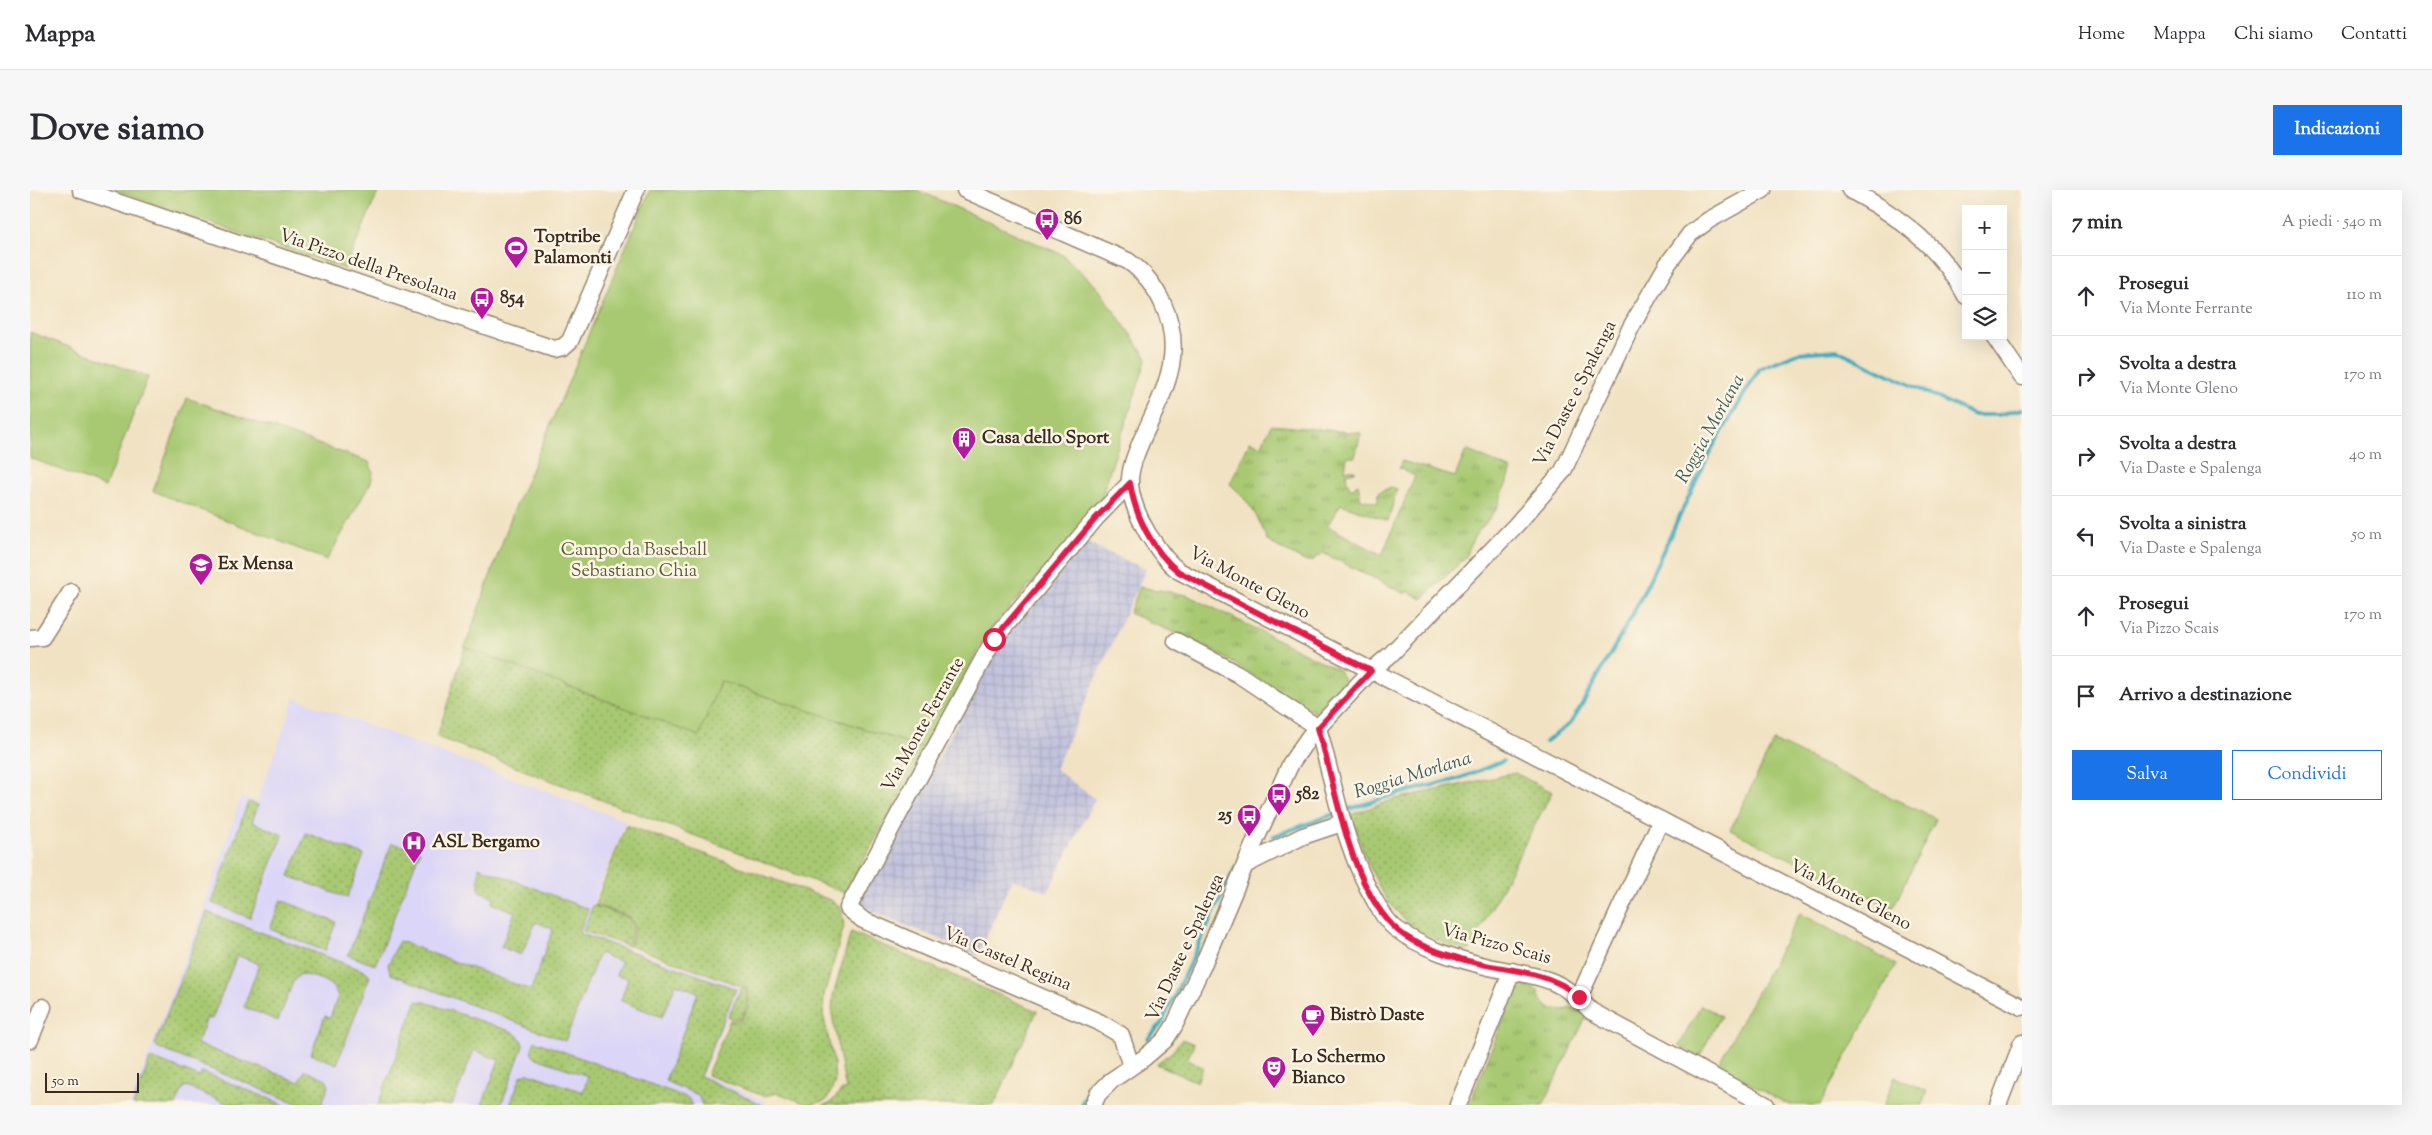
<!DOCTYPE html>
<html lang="it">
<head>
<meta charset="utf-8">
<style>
  :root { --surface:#fff; --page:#f7f7f7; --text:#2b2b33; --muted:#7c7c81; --line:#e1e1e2; --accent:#1a73e8 }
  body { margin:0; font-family:"Sorts Mill Goudy",serif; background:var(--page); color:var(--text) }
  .controls { position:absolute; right:15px; top:15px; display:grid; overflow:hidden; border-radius:0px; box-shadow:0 5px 20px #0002 }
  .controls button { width:45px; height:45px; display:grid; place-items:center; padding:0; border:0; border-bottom:1px solid var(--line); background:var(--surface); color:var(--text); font:25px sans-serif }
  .scale { position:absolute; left:15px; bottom:12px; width:94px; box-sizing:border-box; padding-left:5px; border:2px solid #3b2a1e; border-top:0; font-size:14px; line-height:18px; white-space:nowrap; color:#3b2a1e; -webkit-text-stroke:4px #fcf5e5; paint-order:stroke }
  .stop { position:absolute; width:15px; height:15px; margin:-11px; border:4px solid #e11d48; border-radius:50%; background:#fff }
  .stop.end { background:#e11d48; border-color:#fff; box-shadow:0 1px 5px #0008 }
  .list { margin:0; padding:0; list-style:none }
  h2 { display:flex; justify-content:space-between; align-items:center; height:65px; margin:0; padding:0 20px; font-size:21px }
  h2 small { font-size:16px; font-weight:400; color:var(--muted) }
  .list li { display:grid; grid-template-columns:32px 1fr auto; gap:15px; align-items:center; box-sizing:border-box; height:80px; padding:0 20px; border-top:1px solid var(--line) }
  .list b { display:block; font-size:19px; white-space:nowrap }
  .list p { margin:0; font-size:16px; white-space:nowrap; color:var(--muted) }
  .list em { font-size:16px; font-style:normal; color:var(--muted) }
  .actions { display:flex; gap:10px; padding:15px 20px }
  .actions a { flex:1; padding:11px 0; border:1px solid var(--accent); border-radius:0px; text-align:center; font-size:18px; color:var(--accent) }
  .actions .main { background:var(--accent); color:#fff }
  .icon { flex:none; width:28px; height:28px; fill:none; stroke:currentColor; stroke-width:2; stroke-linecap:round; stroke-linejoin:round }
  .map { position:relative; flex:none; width:1992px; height:915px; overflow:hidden; border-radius:0px }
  header { display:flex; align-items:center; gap:30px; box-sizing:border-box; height:70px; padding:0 25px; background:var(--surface); border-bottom:1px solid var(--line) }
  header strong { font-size:24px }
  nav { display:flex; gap:28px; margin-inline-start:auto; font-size:18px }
  .intro { display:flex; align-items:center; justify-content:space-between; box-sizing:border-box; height:120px; padding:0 30px }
  h1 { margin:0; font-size:35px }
  .button { padding:12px 22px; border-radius:0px; background:var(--accent); color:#fff; font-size:18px; font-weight:700 }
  main { display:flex; gap:30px; padding:0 30px }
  aside { flex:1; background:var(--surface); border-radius:0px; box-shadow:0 5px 20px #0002 }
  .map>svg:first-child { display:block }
  .built { fill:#dbd6f7 }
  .industrial { fill:url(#industrial-grid) }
  .grass { fill:url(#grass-dots); stroke:#727a48 }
  .park { fill:url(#park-tufts); stroke:#727a48 }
  .pitch { fill:#a8c972; stroke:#727a48 }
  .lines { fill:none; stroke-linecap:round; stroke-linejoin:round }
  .stream { stroke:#3ea9bd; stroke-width:4 }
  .minor-casing { stroke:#968670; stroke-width:19 }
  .minor { stroke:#fff; stroke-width:16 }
  .route { stroke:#e11d48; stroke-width:6 }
  .labels { text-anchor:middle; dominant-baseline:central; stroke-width:5; stroke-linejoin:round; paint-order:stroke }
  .poi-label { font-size:18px; font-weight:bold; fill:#3b2a1e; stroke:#fcf5e5; text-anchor:start }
  .street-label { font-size:18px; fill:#3b2a1e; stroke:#fcf5e5 }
  .park-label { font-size:18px; fill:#5c5a37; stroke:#fcf5e5 }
  .water-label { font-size:19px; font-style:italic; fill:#3c5d5e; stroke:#fcf5e5 }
</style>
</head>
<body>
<header>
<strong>Mappa</strong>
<nav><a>Home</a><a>Mappa</a><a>Chi siamo</a><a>Contatti</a></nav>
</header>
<div class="intro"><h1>Dove siamo</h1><a class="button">Indicazioni</a></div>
<main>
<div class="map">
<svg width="1992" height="915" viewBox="0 0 1992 915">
  <defs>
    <pattern id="industrial-grid" width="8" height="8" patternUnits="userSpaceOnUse" patternTransform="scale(1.25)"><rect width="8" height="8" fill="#c1c2dd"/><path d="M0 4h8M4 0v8" fill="none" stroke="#a7a7bd"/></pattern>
    <pattern id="grass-dots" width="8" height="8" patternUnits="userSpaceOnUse" patternTransform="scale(1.25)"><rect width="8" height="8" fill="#a8c972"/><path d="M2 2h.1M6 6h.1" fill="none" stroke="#8aa35d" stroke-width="1.8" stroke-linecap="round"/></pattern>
    <pattern id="park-tufts" width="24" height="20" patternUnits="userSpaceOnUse" patternTransform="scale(1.25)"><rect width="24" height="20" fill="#a8c972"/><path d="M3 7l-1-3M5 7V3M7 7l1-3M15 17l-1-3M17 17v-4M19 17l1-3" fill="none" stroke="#8aa35d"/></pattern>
  </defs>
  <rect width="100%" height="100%" fill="#fcf5e5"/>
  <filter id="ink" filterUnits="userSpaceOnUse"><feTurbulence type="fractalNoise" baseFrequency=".02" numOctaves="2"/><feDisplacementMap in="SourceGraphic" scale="10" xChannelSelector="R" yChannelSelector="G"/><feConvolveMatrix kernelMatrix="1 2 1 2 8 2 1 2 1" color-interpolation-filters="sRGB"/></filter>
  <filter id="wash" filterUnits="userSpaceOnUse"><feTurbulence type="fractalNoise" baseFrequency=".0096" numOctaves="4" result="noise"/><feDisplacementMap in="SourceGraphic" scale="20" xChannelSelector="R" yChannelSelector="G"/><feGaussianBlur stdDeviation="1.12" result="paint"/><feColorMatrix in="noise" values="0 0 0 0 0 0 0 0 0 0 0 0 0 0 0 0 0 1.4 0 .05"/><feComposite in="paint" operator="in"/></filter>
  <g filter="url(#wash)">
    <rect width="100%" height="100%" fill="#f1e2c3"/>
    <!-- built -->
    <polygon class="built" points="265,508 596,631 552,742 710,797 672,885 736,911 735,915 100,915 174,717 211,607 227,612"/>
    <!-- industrial -->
    <polygon class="industrial" points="1055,352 1116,379 1025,579 1065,609 1018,702 982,689 948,765 825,714 891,600 969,456"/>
    <!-- grass -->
    <g class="grass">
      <polygon points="435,457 669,545 690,491 896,559 815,703 407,547"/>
      <path d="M1485,583L1522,602L1439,761C1358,740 1346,696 1320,625L1365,609Z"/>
      <polygon points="218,612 228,615 222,632 253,645 220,728 182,713"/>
      <path d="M596,635L803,711L811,718L814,736L794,805L793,824L804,874L805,892L797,910L779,915L748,903L734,906L677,885L700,830L708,833C719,822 720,812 717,798L601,756L605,737L600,727L565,715Z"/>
      <polygon points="276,643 334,665 317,708 259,686"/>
      <polygon points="362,653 390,661 345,775 318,765"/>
      <polygon points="449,677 558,719 549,743 706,799 670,886 732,915 672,915 668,905 635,891 668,802 646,794 632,827 591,811 598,788 586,785 591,772 569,763 535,851 361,784 358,775 369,751 501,800 523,739 506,732 491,765 471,757 485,722 462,713 464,707 449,701"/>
      <polygon points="251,710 306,732 295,761 240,739"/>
      <polygon points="563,715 599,728 603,737 599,756 553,741"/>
      <path d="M177,722L337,782L340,786L307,874L281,864L295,826L300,828L308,806C302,790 285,787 270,784L263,792L248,831L214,817L229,774L207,765L182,829L177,828L167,854L269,892L275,880L296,889L299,896L291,915H271L128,858L125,854Z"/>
      <polygon points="821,742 1007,821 964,915 793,915 800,913 812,900 816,900 802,824 803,806"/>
      <path d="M711,798L716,799C718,812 717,822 708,831L698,827Z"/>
      <polygon points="392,811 483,842 491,849 493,856 471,915 452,915 469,870 444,860 422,915 348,915 386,812"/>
      <polygon points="1152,849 1164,854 1157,870 1173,877 1167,892 1126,874 1142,862"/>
      <polygon points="505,851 658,908 662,915 480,915 491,886 498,883 553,902 558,886 504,867 501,862"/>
      <polygon points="120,869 124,869 170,887 172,882 255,915 202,915 154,896 146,915 103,915"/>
    </g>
    <!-- park -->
    <g class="park">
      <path d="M1241,235L1331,243L1325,267H1317L1315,280H1325V282L1316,284L1317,292L1321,299L1328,294L1331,309L1348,313V303L1361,297L1367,299L1358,331L1311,314L1297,336L1352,365L1385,286L1369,278L1372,271L1425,287L1436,260L1482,280L1466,320L1444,347L1435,368L1392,409L1378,401L1376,404L1293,363L1282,371H1274L1237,351C1230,328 1218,310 1200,294L1220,251L1231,257Z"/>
      <polygon points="1110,397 1157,405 1309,480 1314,490 1310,502 1287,524 1175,456 1099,423"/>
      <polygon points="1494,795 1508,801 1511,810 1519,818 1532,820 1543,818 1557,825 1513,915 1439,915 1483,805"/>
    </g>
    <!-- pitch -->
    <g class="pitch">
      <polygon points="84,0 349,0 315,79"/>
      <polygon points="620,0 887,0 1033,65 1068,98 1117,168 1071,308 1052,337 957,443 896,559 690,491 669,546 435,457 482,325"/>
      <polygon points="0,142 118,187 75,297 0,268"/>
      <polygon points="157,208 339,272 343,282 341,292 297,370 123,301"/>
      <polygon points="1744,551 1906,629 1863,718 1700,640"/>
      <polygon points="1770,723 1866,775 1790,915 1759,915 1687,876"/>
      <polygon points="1671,815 1691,826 1669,867 1649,856"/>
      <polygon points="1865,887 1897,901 1892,915 1854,915"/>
    </g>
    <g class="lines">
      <!-- stream -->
      <g class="stream">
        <polyline points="1515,552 1540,534 1551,516 1603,424 1681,260 1730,178 1768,163 1807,160 1944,225 1968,225 1992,219"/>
        <polyline points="1313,621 1363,605 1428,589 1473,571"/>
        <polyline points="1244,646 1307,623"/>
        <polyline points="1118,849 1131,834 1206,676"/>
        <polyline points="1051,915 1059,899 1071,884"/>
      </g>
    </g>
  </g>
  <g filter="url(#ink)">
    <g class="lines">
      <defs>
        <g id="minor">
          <polyline points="51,0 524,159 533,157 540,151 606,0"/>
          <path d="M935,0L1098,71C1115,83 1124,95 1133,114C1156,164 1134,201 1113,247C1107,261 1099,279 1100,294C1101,310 1110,330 1118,344C1128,358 1135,371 1149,381L1992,817"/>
          <path d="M1820,0C1866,24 1912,58 1936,106"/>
          <polyline points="1964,146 1992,187"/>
          <polyline points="1100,293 1066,328 964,449 818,718 833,730 1069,832 1091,845 1101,876"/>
          <polyline points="0,448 12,447 41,402"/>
          <path d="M1146,451L1208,484L1288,538C1305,597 1314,658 1345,711C1350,720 1357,732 1365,738C1392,759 1427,769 1459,777C1504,787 1528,784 1561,821L1736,915"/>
          <polyline points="1217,674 1273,646 1312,633"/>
          <polyline points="1549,807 1631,630"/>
          <polyline points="0,850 13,817"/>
          <polyline points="1063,915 1068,904 1082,890 1114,868 1135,850 1144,836 1172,777 1226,649 1261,573 1279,547 1341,481 1360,465 1486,335 1533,281 1601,137 1637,75 1660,44 1679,30 1733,0"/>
          <polyline points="1428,915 1482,781"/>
          <polyline points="1968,915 1992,853"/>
        </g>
      </defs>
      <!-- minor casing -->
      <use href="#minor" class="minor-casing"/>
      <!-- minor -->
      <use href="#minor" class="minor"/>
    </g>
  </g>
  <g class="lines" filter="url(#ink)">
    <!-- route -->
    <path class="route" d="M964,449L1066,328L1100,293C1105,325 1122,361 1149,382L1341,481L1288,538C1306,597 1318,691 1363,736C1380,754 1408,762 1431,769C1463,779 1500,779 1530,794C1537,797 1543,803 1549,807"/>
  </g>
  <!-- icons -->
  <defs>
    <symbol id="bus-pin" viewBox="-11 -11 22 30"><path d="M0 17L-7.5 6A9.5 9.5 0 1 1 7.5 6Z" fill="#b5179e" stroke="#fcf5e5"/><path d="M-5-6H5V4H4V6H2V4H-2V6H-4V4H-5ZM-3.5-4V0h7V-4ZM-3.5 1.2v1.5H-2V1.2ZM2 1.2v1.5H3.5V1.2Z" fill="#fff"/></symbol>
    <symbol id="stadium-pin" viewBox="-11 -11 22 30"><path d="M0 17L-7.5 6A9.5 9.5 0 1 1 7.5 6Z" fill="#b5179e" stroke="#fcf5e5"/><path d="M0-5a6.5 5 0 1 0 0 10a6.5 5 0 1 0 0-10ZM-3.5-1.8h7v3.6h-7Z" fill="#fff"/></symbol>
    <symbol id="building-pin" viewBox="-11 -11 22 30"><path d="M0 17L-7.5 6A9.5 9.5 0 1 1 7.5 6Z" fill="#b5179e" stroke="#fcf5e5"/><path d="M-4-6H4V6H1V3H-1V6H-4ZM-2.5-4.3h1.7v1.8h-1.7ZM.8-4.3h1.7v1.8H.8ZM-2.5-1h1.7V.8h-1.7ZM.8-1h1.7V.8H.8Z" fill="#fff"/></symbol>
    <symbol id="school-pin" viewBox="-11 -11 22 30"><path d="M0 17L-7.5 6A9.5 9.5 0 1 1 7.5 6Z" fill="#b5179e" stroke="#fcf5e5"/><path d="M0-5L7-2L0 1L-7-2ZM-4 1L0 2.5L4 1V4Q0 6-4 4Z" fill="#fff"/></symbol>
    <symbol id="hospital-pin" viewBox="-11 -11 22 30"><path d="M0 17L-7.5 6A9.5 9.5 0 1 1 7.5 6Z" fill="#b5179e" stroke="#fcf5e5"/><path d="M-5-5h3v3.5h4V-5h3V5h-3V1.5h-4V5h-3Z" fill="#fff"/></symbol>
    <symbol id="cafe-pin" viewBox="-11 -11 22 30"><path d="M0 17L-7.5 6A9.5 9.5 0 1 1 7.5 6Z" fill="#b5179e" stroke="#fcf5e5"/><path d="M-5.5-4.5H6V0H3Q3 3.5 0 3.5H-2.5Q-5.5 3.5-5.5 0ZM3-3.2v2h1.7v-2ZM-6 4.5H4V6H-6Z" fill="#fff"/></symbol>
    <symbol id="theatre-pin" viewBox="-11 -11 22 30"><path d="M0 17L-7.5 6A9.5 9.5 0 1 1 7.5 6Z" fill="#b5179e" stroke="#fcf5e5"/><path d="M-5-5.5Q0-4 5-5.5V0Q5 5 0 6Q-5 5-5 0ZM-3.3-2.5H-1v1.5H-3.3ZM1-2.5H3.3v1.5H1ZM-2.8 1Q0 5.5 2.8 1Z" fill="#fff"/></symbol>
  </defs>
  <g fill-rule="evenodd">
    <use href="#bus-pin" x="1003" y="16" width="28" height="38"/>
    <use href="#stadium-pin" x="472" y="44" width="28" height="38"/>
    <use href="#bus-pin" x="438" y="95" width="28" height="38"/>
    <use href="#building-pin" x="920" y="235" width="28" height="38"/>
    <use href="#school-pin" x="157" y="361" width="28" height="38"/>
    <use href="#bus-pin" x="1235" y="591" width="28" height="38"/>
    <use href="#bus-pin" x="1205" y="612" width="28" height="38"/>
    <use href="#hospital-pin" x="370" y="639" width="28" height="38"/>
    <use href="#cafe-pin" x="1269" y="812" width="28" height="38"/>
    <use href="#theatre-pin" x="1230" y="864" width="28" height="38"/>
  </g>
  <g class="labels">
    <!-- poi labels -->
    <g class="poi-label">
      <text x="1034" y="30">86</text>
      <text x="504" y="48">Toptribe<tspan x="504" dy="21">Palamonti</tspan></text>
      <text x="470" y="109">854</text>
      <text x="952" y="249">Casa dello Sport</text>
      <text x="188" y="375">Ex Mensa</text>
      <text x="1266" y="605">582</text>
      <text x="1202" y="626" text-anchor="end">25</text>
      <text x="402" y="653">ASL Bergamo</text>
      <text x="1300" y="826">Bistrò Daste</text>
      <text x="1262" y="868">Lo Schermo<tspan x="1262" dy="21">Bianco</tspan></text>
    </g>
    <!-- street labels -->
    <g class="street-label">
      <text transform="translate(338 76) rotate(19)">Via Pizzo della Presolana</text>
      <text transform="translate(1546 204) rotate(-63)">Via Daste e Spalenga</text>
      <text transform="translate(1219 394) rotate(28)">Via Monte Gleno</text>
      <text transform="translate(894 535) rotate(-61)">Via Monte Ferrante</text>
      <text transform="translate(1820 706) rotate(27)">Via Monte Gleno</text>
      <text transform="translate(1466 755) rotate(15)">Via Pizzo Scais</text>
      <text transform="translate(1156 758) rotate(-65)">Via Daste e Spalenga</text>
      <text transform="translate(977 770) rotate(23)">Via Castel Regina</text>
    </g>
    <!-- park labels -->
    <g class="park-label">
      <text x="604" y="361">Campo da Baseball<tspan x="604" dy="21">Sebastiano Chia</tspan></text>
    </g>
    <!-- water labels -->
    <g class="water-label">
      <text transform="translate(1681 239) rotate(-61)">Roggia Morlana</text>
      <text transform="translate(1383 586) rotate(-17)">Roggia Morlana</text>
    </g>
  </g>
</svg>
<div class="controls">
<button>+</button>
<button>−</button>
<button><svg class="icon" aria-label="layers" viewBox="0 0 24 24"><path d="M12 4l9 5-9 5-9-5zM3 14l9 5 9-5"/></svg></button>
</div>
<div class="scale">50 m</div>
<div class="stop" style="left:964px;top:449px"></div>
<div class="stop end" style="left:1549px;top:807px"></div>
</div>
<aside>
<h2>7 min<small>A piedi · 540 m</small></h2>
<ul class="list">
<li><svg class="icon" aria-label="ahead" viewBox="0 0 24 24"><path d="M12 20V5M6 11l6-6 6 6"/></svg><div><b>Prosegui</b><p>Via Monte Ferrante</p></div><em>110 m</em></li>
<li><svg class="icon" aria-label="right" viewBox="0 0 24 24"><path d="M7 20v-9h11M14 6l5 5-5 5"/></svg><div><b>Svolta a destra</b><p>Via Monte Gleno</p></div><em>170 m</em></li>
<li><svg class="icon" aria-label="right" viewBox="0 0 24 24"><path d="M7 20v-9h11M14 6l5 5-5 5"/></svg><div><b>Svolta a destra</b><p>Via Daste e Spalenga</p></div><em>40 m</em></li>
<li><svg class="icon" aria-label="left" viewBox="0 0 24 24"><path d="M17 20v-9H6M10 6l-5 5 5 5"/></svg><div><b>Svolta a sinistra</b><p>Via Daste e Spalenga</p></div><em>50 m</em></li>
<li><svg class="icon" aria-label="ahead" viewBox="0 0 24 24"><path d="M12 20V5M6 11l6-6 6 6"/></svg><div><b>Prosegui</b><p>Via Pizzo Scais</p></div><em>170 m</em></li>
<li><svg class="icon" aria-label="arrive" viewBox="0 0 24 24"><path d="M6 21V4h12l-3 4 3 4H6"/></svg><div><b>Arrivo a destinazione</b></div></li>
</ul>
<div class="actions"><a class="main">Salva</a><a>Condividi</a></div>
</aside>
</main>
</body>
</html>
